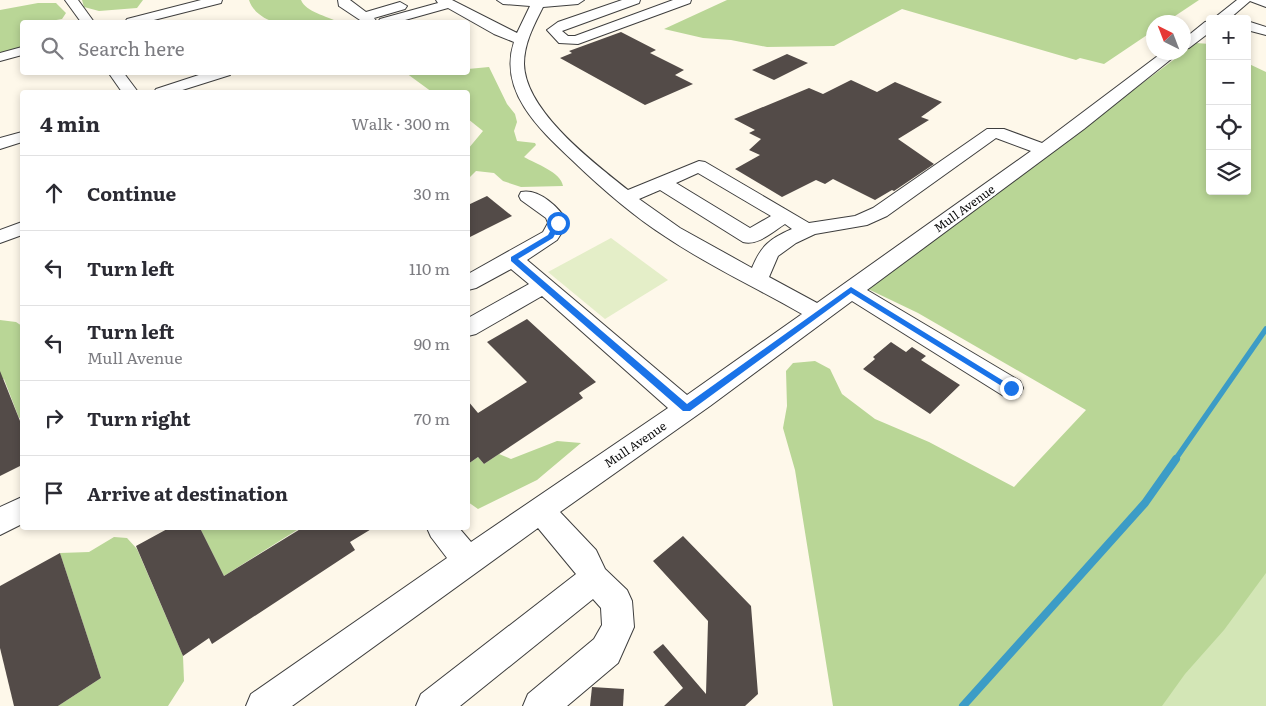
<!DOCTYPE html>
<html lang="en">
<head>
<meta charset="utf-8">
<style>
  :root { --surface:#fff; --page:#f7f7f7; --text:#2b2b33; --muted:#7c7c81; --line:#e1e1e2 }
  body { margin:0; font-family:Literata,serif; background:var(--page); color:var(--text) }
  .controls { position:absolute; right:15px; top:15px; display:grid; overflow:hidden; border-radius:5px; box-shadow:0 2px 8px #0003 }
  .controls button { width:45px; height:45px; display:grid; place-items:center; padding:0; border:0; border-bottom:1px solid var(--line); background:var(--surface); color:var(--text); font:25px sans-serif }
  .compass { position:absolute; left:1146px; top:15px; width:45px; height:45px; border-radius:50%; background:var(--surface); box-shadow:0 2px 8px #0003; rotate:318deg }
  .stop { position:absolute; width:15px; height:15px; margin:-11px; border:4px solid #1a73e8; border-radius:50%; background:#fff }
  .stop.end { background:#1a73e8; border-color:#fff; box-shadow:0 1px 5px #0008 }
  .list { margin:0; padding:0; list-style:none }
  h2 { display:flex; justify-content:space-between; align-items:center; height:65px; margin:0; padding:0 20px; font-size:21px }
  h2 small { font-size:16px; font-weight:400; color:var(--muted) }
  .list li { display:grid; grid-template-columns:32px 1fr auto; gap:15px; align-items:center; box-sizing:border-box; height:75px; padding:0 20px; border-top:1px solid var(--line) }
  .list b { display:block; font-size:19px; white-space:nowrap }
  .list p { margin:0; font-size:16px; white-space:nowrap; color:var(--muted) }
  .list em { font-size:16px; font-style:normal; color:var(--muted) }
  .icon { flex:none; width:28px; height:28px; fill:none; stroke:currentColor; stroke-width:2; stroke-linecap:round; stroke-linejoin:round }
  .map { position:relative; flex:none; width:1266px; height:706px; overflow:hidden }
  .search { position:absolute; background:var(--surface); box-shadow:0 2px 8px #0003; left:20px; top:20px; width:450px; height:55px; display:flex; align-items:center; gap:12px; box-sizing:border-box; padding:0 18px; border-radius:5px; color:var(--muted); font-size:19px }
  .panel { position:absolute; background:var(--surface); box-shadow:0 2px 8px #0003; left:20px; top:90px; width:450px; height:440px; border-radius:5px }
  .map>svg:first-child { display:block }
  .green { fill:#d3e6b6 }
  .forest { fill:#b9d696 }
  .pitch { fill:#e4eec8 }
  .lines { fill:none; stroke-linecap:round; stroke-linejoin:round }
  .stream-far1 { stroke:#3c9cc6; stroke-width:5.5 }
  .stream { stroke:#3c9cc6; stroke-width:8 }
  .building { fill:#534b48 }
  .minor-casing { stroke:#3e3e3e; stroke-width:2 }
  .minor { fill:#fff; fill-rule:evenodd }
  .route { fill:#1a73e8 }
  .labels { text-anchor:middle; dominant-baseline:central; stroke-width:5; stroke-linejoin:round; paint-order:stroke }
  .street-label { font-size:12px; fill:#0b0b0b; stroke:#fff }
</style>
</head>
<body>
<div class="map">
<svg width="1266" height="706" viewBox="0 0 1266 706">
  <rect width="100%" height="100%" fill="#fef8ea"/>
  <!-- green -->
  <polygon class="green" points="1266,476 1266,706 1033,706"/>
  <!-- forest -->
  <g class="forest">
    <polygon points="82,0 143,0 137,8 99,11 84,7"/>
    <path d="M249,0H301C306,12 327,16 338,22H276C265,20 252,11 249,0Z"/>
    <polygon points="727,0 1199,0 1166,22 1154,22 1153,31 1104,64 1080,58 1076,60 902,9 834,46 767,47 731,40 703,38 664,29"/>
    <polygon points="38,3 56,3 66,13 62,19 45,22 22,22 22,49 7,53 0,53 0,10"/>
    <polygon points="1196,43 1210,44 1210,191 1247,191 1247,63 1266,72 1266,573 1224,630 1185,674 1162,706 833,706 795,470 783,428 787,406 786,371 793,363 815,361 830,369 842,394 875,419 929,442 1014,487 1086,410 918,313 868,289"/>
    <path d="M489,67L507,104L515,114L517,122L514,131L517,141L535,143L536,145L524,157C536,164 561,172 563,186L521,187L503,181L494,173L476,171L468,179V149L483,131L468,119V92H432L406,73L468,72V69Z"/>
    <polygon points="0,320 16,322 22,326 22,417 19,418 4,379 0,380"/>
    <polygon points="557,441 581,443 537,480 478,509 468,502 468,464 478,457 484,464 499,454 511,459"/>
    <polygon points="200,528 296,528 297,530 224,576"/>
    <polygon points="114,537 127,538 137,549 183,656 184,681 168,706 58,706 101,678 60,553 89,552"/>
  </g>
  <!-- pitch -->
  <polygon class="pitch" points="611,238 668,280 605,319 548,272"/>
  <g class="lines">
    <!-- stream-far1 -->
    <polyline class="stream-far1" points="1175,460 1266,329"/>
    <!-- stream -->
    <polyline class="stream" points="963,706 1145,503 1176,459"/>
  </g>
  <!-- building -->
  <g class="building">
    <polygon points="621,32 656,50 650,53 684,70 675,75 693,84 645,105 560,58 572,53 569,51"/>
    <polygon points="787,54 808,63 774,80 752,70"/>
    <polygon points="851,80 877,92 895,82 942,102 921,117 929,120 898,139 934,164 894,191 892,190 875,200 833,179 825,184 816,180 782,197 735,169 760,155 749,150 761,139 749,133 755,130 734,119 809,88 823,94"/>
    <polygon points="487,196 512,216 468,238 468,205"/>
    <polygon points="527,319 596,382 579,393 583,398 484,464 478,457 468,464 468,401 478,413 527,382 487,342"/>
    <polygon points="891,342 906,352 912,347 926,356 921,360 960,385 930,414 863,369 875,359 873,357"/>
    <polygon points="0,371 22,426 22,465 0,476"/>
    <polygon points="169,528 200,528 224,576 302,528 373,528 350,542 355,550 212,644 209,638 183,656 136,546"/>
    <polygon points="683,536 751,606 758,694 745,706 664,706 683,688 653,652 663,644 706,694 708,621 653,561"/>
    <polygon points="60,553 101,678 58,706 14,706 0,648 0,586"/>
    <polygon points="592,687 624,689 623,706 590,706"/>
  </g>
  <g class="lines">
    <defs>
      <g id="minor">
        <polygon points="65,0 78,0 94,22 81,22"/>
        <polygon points="201,0 222,0 221,3 146,22 125,22 127,19"/>
        <polygon points="338,0 350,0 366,12 400,2 407,6 405,9 374,18 377,22 363,22 339,6"/>
        <path d="M436,0H452L517,33L530,6L503,4L497,0H584L578,4L543,7C534,25 524,43 524,64C525,111 594,163 628,190L699,161L705,162L809,223L855,216L873,208L987,129H1004L1042,143L1163,52H1180L1084,129L867,290L1020,381L1023,388L1020,395L1011,398L1002,395L852,301L710,406L560,512L596,550L605,569L627,590L632,601L634,627L618,663L567,706H523L528,694L594,639L602,625L601,608L593,599L460,706H416L421,694L576,574L538,528L292,706H246L251,694L447,558L431,537L427,528H459L471,542L668,408L542,296L476,334L468,336V318L529,284L511,269L476,288L468,290V274L543,232L548,223L546,218L521,200L519,196L521,192C539,188 560,208 568,223L557,240L527,260L687,395L802,314C757,288 709,266 666,237C632,215 601,188 572,160C539,129 498,91 514,42L494,34L448,8L398,22H378L380,19L438,3ZM996,138L1031,151L817,303L769,277L778,256L796,243L815,234L867,225L887,216ZM698,173L771,216L750,228L676,183ZM660,190L743,242C758,246 772,232 785,224L792,229C769,239 761,246 752,268L680,228L639,199Z"/>
        <polygon points="622,0 640,0 639,3 562,31 568,36 575,36 673,0 691,0 690,3 578,44 559,43 547,30 558,22"/>
        <polygon points="1237,0 1266,0 1266,7 1250,1 1229,19 1213,19"/>
        <polygon points="1210,21 1210,32 1189,48 1184,49 1184,39 1205,22"/>
        <polygon points="1247,21 1266,27 1266,35 1247,30"/>
        <polygon points="22,47 22,55 0,61 0,53"/>
        <polygon points="108,72 123,72 138,92 122,92"/>
        <polygon points="208,72 232,72 230,75 176,92 154,92 156,89"/>
        <polygon points="22,132 22,142 0,149 0,138"/>
        <polygon points="22,222 22,235 0,243 0,230"/>
        <polygon points="22,497 22,524 0,535 0,507"/>
      </g>
    </defs>
    <!-- minor casing -->
    <use href="#minor" class="minor-casing"/>
    <!-- minor -->
    <use href="#minor" class="minor"/>
  </g>
  <!-- route -->
  <polygon class="route" points="558,221 561,223 553,238 518,259 687,404 851,287 1015,388 1014,390 1008,390 851,293 690,411 683,411 511,261 511,257 548,235 555,222"/>
  <g class="labels">
    <!-- street labels -->
    <g class="street-label">
      <text transform="translate(964 208) rotate(-36)">Mull Avenue</text>
      <text transform="translate(635 444) rotate(-34)">Mull Avenue</text>
    </g>
  </g>
</svg>
<div class="controls">
<button>+</button>
<button>−</button>
<button><svg class="icon" aria-label="locate" viewBox="0 0 24 24"><circle cx="12" cy="12" r="6"/><path d="M12 2v4M12 18v4M2 12h4M18 12h4"/></svg></button>
<button><svg class="icon" aria-label="layers" viewBox="0 0 24 24"><path d="M12 4l9 5-9 5-9-5zM3 14l9 5 9-5"/></svg></button>
</div>
<svg class="compass" viewBox="-18 -18 36 36"><path d="M0-13l5 13h-10z" fill="#e53935"/><path d="M0 13l5-13h-10z" fill="#7c7c81"/></svg>
<div class="stop" style="left:558px;top:223px"></div>
<div class="stop end" style="left:1011px;top:388px"></div>
<div class="search"><svg class="icon" aria-label="search" viewBox="0 0 24 24"><circle cx="10" cy="10" r="6"/><path d="M15 15l6 6"/></svg>Search here</div>
<section class="panel">
<h2>4 min<small>Walk · 300 m</small></h2>
<ul class="list">
<li><svg class="icon" aria-label="ahead" viewBox="0 0 24 24"><path d="M12 20V5M6 11l6-6 6 6"/></svg><div><b>Continue</b></div><em>30 m</em></li>
<li><svg class="icon" aria-label="left" viewBox="0 0 24 24"><path d="M17 20v-9H6M10 6l-5 5 5 5"/></svg><div><b>Turn left</b></div><em>110 m</em></li>
<li><svg class="icon" aria-label="left" viewBox="0 0 24 24"><path d="M17 20v-9H6M10 6l-5 5 5 5"/></svg><div><b>Turn left</b><p>Mull Avenue</p></div><em>90 m</em></li>
<li><svg class="icon" aria-label="right" viewBox="0 0 24 24"><path d="M7 20v-9h11M14 6l5 5-5 5"/></svg><div><b>Turn right</b></div><em>70 m</em></li>
<li><svg class="icon" aria-label="arrive" viewBox="0 0 24 24"><path d="M6 21V4h12l-3 4 3 4H6"/></svg><div><b>Arrive at destination</b></div></li>
</ul>
</section>
</div>
</body>
</html>
